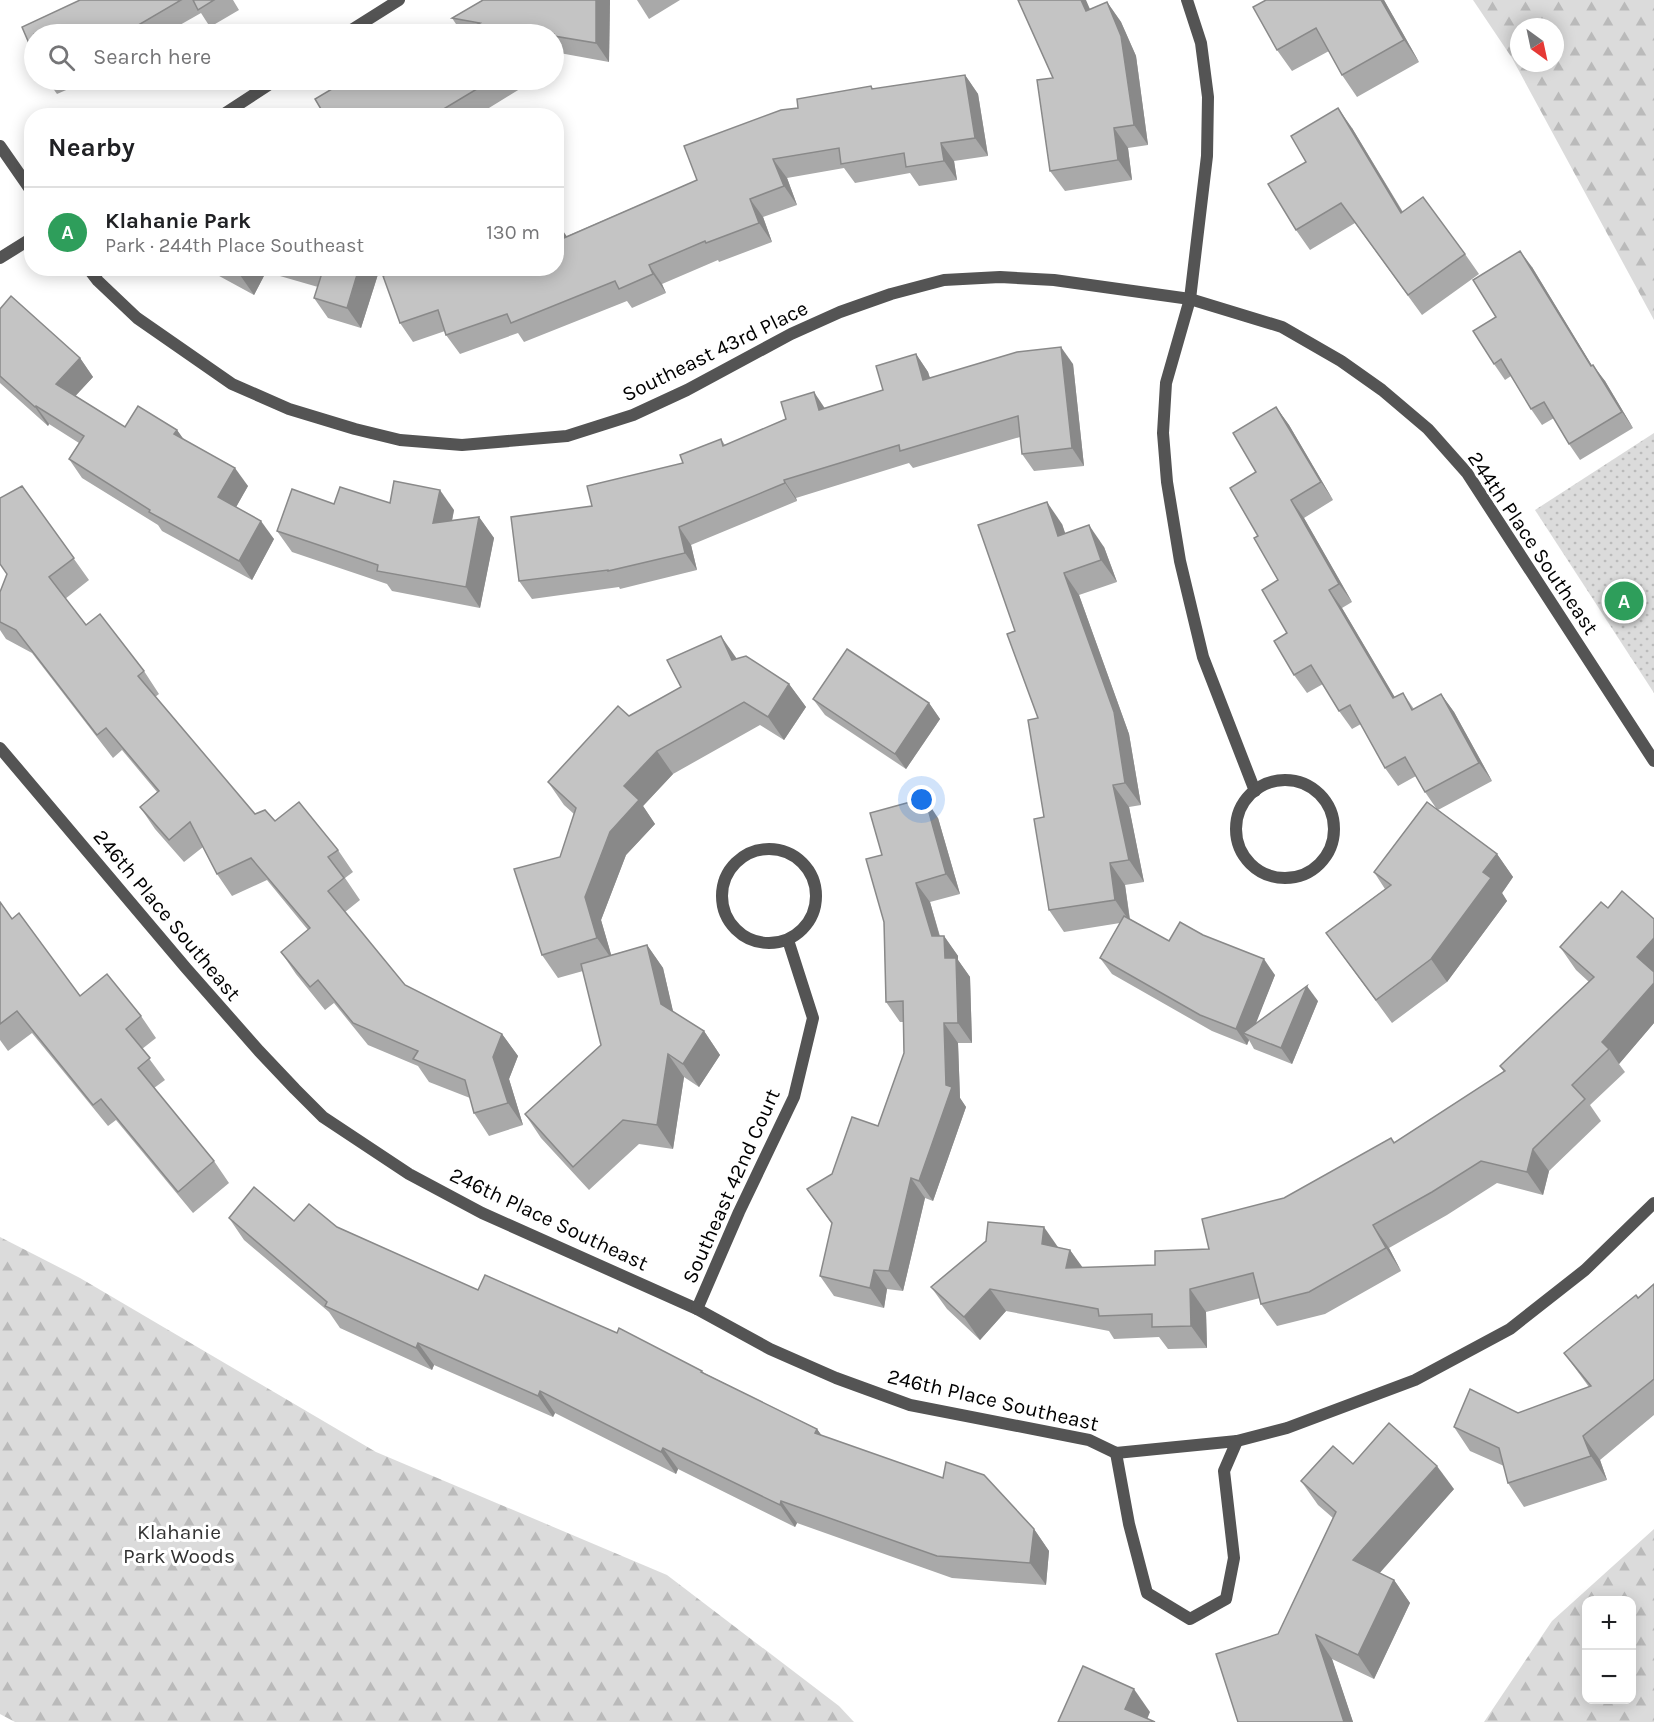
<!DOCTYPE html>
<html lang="en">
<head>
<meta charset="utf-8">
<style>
  :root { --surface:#fff; --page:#f2f2f2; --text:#202124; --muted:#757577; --line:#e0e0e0; --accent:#7c3aed }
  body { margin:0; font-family:Karla,sans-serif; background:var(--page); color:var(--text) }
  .controls { position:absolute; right:18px; bottom:18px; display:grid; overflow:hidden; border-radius:12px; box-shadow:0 3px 15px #0003 }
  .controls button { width:54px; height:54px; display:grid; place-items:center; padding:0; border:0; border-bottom:2px solid var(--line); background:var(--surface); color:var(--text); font:30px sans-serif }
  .compass { position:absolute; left:1510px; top:18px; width:54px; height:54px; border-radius:50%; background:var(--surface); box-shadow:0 3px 15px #0003; rotate:147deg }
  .you { position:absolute; left:922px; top:800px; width:21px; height:21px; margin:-15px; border:4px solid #fff; border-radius:50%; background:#1a73e8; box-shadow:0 0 0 9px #1a73e833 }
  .badge { display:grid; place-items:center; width:39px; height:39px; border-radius:50%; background:var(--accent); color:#fff; font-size:20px; font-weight:700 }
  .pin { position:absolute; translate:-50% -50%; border:3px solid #fff; box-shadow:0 2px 6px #0006 }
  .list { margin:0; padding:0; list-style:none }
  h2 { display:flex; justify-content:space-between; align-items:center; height:78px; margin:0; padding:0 24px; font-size:26px }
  h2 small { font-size:20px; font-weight:400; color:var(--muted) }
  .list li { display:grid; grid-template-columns:39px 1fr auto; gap:18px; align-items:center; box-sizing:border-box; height:90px; padding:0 24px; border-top:2px solid var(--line) }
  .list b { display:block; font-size:22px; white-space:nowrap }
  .list p { margin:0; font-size:20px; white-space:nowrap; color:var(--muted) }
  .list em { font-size:20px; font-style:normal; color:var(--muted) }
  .icon { flex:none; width:33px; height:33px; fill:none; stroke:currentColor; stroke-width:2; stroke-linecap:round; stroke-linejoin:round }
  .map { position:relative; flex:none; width:1654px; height:1722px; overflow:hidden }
  .search { position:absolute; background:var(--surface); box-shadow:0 3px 15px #0003; left:24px; top:24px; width:540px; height:66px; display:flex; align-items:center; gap:15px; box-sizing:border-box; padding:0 21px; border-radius:33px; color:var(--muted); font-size:22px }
  .panel { position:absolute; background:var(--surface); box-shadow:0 3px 15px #0003; left:24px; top:108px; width:540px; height:168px; border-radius:24px }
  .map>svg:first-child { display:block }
  .forest { fill:url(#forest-firs); fill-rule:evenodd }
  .park { fill:url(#park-dots) }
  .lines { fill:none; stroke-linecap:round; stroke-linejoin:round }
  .minor { stroke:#545454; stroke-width:12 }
  .wall { fill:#a9a9a9 }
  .shaded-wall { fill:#898989 }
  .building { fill:#c4c4c4; stroke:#898989; stroke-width:1.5 }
  .labels { text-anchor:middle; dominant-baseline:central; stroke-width:6; stroke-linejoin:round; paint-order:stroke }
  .street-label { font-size:21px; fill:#000; stroke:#fff }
  .park-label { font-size:21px; fill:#323232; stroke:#fff }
</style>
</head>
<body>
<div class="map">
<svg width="1654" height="1722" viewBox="0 0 1654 1722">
  <defs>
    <pattern id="forest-firs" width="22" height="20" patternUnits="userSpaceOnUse" patternTransform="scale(1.5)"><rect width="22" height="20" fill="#dbdbdb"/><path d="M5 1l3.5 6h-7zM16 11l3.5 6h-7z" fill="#bababa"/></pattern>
    <pattern id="park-dots" width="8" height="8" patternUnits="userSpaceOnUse" patternTransform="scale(1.5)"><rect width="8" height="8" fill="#dbdbdb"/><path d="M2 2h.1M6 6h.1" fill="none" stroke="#bababa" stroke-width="1.8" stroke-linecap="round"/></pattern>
  </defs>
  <rect width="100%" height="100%" fill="#fff"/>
  <!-- forest -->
  <g class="forest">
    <path d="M1473,0H1654V320L1512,58ZM1519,27H1555V63H1519Z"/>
    <polygon points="0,1237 80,1278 376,1452 667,1575 839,1706 854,1722 15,1722 0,1714"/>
    <path d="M1654,1529V1722H1484L1552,1621ZM1586,1600H1632V1700H1586Z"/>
  </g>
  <!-- park -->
  <polygon class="park" points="1654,433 1654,693 1535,510"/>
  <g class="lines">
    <!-- minor -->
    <g class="minor">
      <polyline points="1187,0 1201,43 1208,97 1207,156 1190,299 1166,383 1163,433 1167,482 1180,561 1203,657 1255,791"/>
      <polyline points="345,34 399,0"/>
      <polyline points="221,116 276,80"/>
      <polyline points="0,146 32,192"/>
      <polyline points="0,258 32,238"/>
      <polyline points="88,268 98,281 137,318 232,384 289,409 355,429 400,440 462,445 567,436 633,415 687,390 791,334 840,312 891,294 944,280 1000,277 1054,280 1190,299 1282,327 1341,361 1382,390 1428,429 1467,473 1654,761"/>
      <polyline points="0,748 186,968 259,1051 295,1089 323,1117 409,1174 482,1213 697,1309 770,1349 836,1378 910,1405 1089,1440 1116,1453 1237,1441 1287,1428 1415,1380 1510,1329 1585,1270 1654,1203"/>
      <circle cx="1285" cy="829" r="49"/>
      <circle cx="769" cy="896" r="47"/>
      <polyline points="697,1309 739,1212 794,1097 813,1018 788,940"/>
      <polyline points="1116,1453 1129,1524 1147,1593 1190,1619 1226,1599 1234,1558 1224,1471 1237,1441"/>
    </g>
  </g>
  <!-- wall -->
  <g class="wall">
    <polygon points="80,0 233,0 239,10 210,27 201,13 164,34 34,34"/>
    <polygon points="483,0 610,0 609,62 554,52 554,34 460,34 462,33 452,18"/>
    <polygon points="637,0 680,0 649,19"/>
    <polygon points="1266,0 1384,0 1419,62 1357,97 1342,75 1329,51 1292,71 1277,50"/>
    <polygon points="1107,2 1121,22 1136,56 1148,145 1128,148 1132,180 1065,191 1050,171 1053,78 1090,9"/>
    <polygon points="965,75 978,94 988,156 954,161 957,180 919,186 910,173 855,183 844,168 787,178 797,205 763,217 772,242 719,262 718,260 662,284 666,293 632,308 627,301 524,342 518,333 460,354 446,335 445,331 413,342 400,323 556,268 567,236 697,180 798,108 871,86 873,89"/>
    <polygon points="47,80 89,80 57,94"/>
    <polygon points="94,80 125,80 101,90"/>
    <polygon points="353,80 359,88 372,80 525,80 528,84 476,116 325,116"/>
    <polygon points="1352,128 1403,212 1465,254 1479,274 1422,315 1355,223 1310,250 1296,230 1306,162"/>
    <polygon points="1532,267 1592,366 1605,381 1633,428 1580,460 1569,444 1554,418 1542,425 1531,409 1511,376 1505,380 1494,364 1496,317"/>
    <polygon points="208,268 380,268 361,328 328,318 314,298 318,287 266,272 254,295 210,271"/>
    <polygon points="0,309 80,358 93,377 75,396 125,427 177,430 183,439 248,486 236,507 274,539 252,580 162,531 158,525 82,478 69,459 79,443 49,424 48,426 0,383"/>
    <polygon points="916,354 928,372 930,378 1073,364 1084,466 1034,471 1022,454 1020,437 913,468 909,463 796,498 797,501 691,545 697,570 620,589 619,587 532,599 519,581 592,506 683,463 721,439 725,445 825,408 883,390"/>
    <polygon points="1276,407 1289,425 1333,500 1304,518 1352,602 1342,608 1395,698 1403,693 1414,709 1441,694 1454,712 1492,781 1438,810 1497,854 1513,877 1502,893 1507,901 1447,982 1392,1023 1326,933 1385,889 1374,872 1436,808 1425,792 1416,776 1398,786 1385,768 1361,724 1352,729 1339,711 1323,684 1307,693 1294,675 1278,580 1258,536 1256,472"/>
    <polygon points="22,486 89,580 65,599 86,625 144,671 159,694 155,697 255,814 275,821 338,850 353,872 345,878 360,900 345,912 405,985 502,1034 518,1056 509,1079 523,1125 489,1136 474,1113 470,1098 429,1082 418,1066 368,1045 334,1003 325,1010 296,974 281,952 308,930 267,880 232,896 217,874 203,847 184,862 155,829 140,807 157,792 122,750 113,758 32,653 6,639 0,630 0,592 7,574"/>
    <polygon points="390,503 454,510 452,521 479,517 494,538 480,608 392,591 387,584 292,552 277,531 334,504"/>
    <polygon points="1062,524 1065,534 1104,547 1117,582 1079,595 1129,734 1141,805 1129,807 1144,882 1125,885 1130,919 1169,941 1275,975 1255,1024 1318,1001 1292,1064 1254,1049 1249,1040 1247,1045 1212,1031 1112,974 1100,958 1120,923 1064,932 1049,910 1038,718 1015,631"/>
    <polygon points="737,659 789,684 806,707 784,740 760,725 673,774 643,806 655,824 626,855 601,920 611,955 647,945 663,968 673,1012 704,1031 720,1055 699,1087 684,1077 673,1149 639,1144 589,1190 541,1138 525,1114 601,1045 583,971 558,978 542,955 560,857 574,814 564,805 548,782 629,716"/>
    <polygon points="813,699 929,703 940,719 906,769 825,715"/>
    <polygon points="938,818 960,894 930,902 940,936 944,936 958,956 958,960 970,977 972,1043 958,1043 960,1098 966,1107 933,1201 925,1198 903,1291 887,1289 884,1308 834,1296 820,1276 832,1224 807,1189 832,1174 878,1126 904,1053 903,1022 900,1022 886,1002 882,855"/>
    <polygon points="0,902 12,919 80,996 141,1016 156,1038 142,1049 165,1080 154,1088 214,1161 229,1183 193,1213 116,1120 108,1126 32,1033 8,1051 0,1040"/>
    <polygon points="1608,908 1654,919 1654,1023 1619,1064 1625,1072 1590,1105 1601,1121 1549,1171 1543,1195 1497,1183 1447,1215 1389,1248 1401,1271 1325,1314 1277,1326 1261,1304 1260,1298 1206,1312 1207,1348 1168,1349 1159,1337 1114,1339 1109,1331 1006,1311 980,1340 947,1309 931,1287 986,1241 1058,1248 1070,1250 1082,1268 1155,1265 1209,1249 1284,1198 1394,1143 1504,1072 1500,1066 1589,982 1576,970 1560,947"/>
    <polygon points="229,1218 294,1221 337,1227 478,1290 617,1333 702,1371 704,1373 817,1429 822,1436 1034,1529 1049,1551 1046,1585 952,1578 797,1523 795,1527 678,1469 676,1474 555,1413 553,1417 434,1365 432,1370 340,1328 329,1312 244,1240"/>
    <polygon points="1654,1284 1654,1415 1600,1460 1607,1480 1524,1507 1508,1483 1504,1466 1470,1451 1454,1427 1518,1413 1589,1387 1564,1353 1638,1298"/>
    <polygon points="1353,1464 1454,1489 1379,1573 1394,1580 1410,1603 1374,1679 1332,1659 1353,1722 1238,1722 1278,1634 1333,1518 1318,1505 1301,1481"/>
  </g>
  <!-- shaded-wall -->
  <g class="shaded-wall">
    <polygon points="596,0 610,0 609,62 596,43"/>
    <polygon points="1081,0 1086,0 1100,32 1086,11"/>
    <polygon points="1381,0 1384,0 1419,62 1404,40"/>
    <polygon points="1107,2 1121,22 1136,56 1148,145 1134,125"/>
    <polygon points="965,75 978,94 988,156 975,138"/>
    <polygon points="1338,108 1352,128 1415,233 1401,213"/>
    <polygon points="1114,128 1128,148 1132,180 1118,160"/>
    <polygon points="941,143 954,161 957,180 944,161"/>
    <polygon points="773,159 787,178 797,205 784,186"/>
    <polygon points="750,199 763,217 772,242 759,223"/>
    <polygon points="557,222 570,241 564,238"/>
    <polygon points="1520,251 1532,267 1602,382 1591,366"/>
    <polygon points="649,265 662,284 666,293 653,274"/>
    <polygon points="243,268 264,268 266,272 254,295 240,275"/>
    <polygon points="359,268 380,268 361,328 347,308"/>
    <polygon points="1061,347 1073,364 1084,466 1072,448"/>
    <polygon points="916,354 928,372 936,397 923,380"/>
    <polygon points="80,358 93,377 69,403 56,384"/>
    <polygon points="1593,365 1605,381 1633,428 1622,412"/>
    <polygon points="814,392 826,410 819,410"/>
    <polygon points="36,406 49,424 48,426 35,407"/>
    <polygon points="1276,407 1289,425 1333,500 1321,482"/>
    <polygon points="177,430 190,448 174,434"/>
    <polygon points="235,468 248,486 231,516 218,497"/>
    <polygon points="784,480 796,498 797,501 785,483"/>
    <polygon points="440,490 454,510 447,544 433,523"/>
    <polygon points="1291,500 1304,518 1352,602 1339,584"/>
    <polygon points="1047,502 1062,524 1074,558 1058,536"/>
    <polygon points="479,517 494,538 480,608 466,587"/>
    <polygon points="261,521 274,539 252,580 239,561"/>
    <polygon points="1089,525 1104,547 1117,582 1101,560"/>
    <polygon points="679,527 691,545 697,570 685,553"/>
    <polygon points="1064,573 1079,595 1129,734 1141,805 1125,783"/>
    <polygon points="1329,590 1342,608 1406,716 1393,698"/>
    <polygon points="721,636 737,659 732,660"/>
    <polygon points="789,684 806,707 784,740 768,717"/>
    <polygon points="1441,694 1454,712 1492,781 1479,763"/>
    <polygon points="929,703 940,719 906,769 895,754"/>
    <polygon points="657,751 673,774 643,806 655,824 626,855 601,920 613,961 597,938 585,897 624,786"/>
    <polygon points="1113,785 1129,807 1144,882 1129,860"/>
    <polygon points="925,798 938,818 960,894 946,874"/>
    <polygon points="1497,854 1513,877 1502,893 1507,901 1447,982 1431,959 1483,872"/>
    <polygon points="1110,863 1125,885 1130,922 1115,900"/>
    <polygon points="916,883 930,902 944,952 944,936 958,956 958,960 970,977 972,1043 958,1023"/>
    <polygon points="1654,938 1654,979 1637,957"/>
    <polygon points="647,945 663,968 677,1028 661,1004"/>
    <polygon points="1264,959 1275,975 1251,1036 1243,1033 1249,1040 1247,1045 1236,1029"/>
    <polygon points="1654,983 1654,1023 1619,1064 1609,1049 1602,1042"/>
    <polygon points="1307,986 1318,1001 1292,1064 1281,1048"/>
    <polygon points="944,1023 958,1043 960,1098 966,1107 933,1201 919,1181 946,1085"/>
    <polygon points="704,1031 720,1055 699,1087 683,1064"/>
    <polygon points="502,1034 518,1056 509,1079 523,1125 508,1103 493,1057"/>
    <polygon points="668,1054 684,1077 673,1149 657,1125"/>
    <polygon points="1533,1149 1549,1171 1543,1195 1527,1172"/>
    <polygon points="911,1178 925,1198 903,1291 889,1271"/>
    <polygon points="1373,1225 1389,1248 1401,1271 1386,1248"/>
    <polygon points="1044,1227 1060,1250 1042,1244"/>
    <polygon points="1070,1250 1086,1272 1066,1268"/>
    <polygon points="874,1270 887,1289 884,1308 870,1288"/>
    <polygon points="990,1289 1006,1311 980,1340 964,1317"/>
    <polygon points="1190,1289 1206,1312 1207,1348 1191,1326"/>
    <polygon points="418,1343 434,1365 432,1370 416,1348"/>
    <polygon points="540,1391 555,1413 553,1417 538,1396"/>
    <polygon points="817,1429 832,1450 815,1433"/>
    <polygon points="1583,1436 1600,1460 1607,1480 1591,1456"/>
    <polygon points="663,1448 678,1469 676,1474 661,1452"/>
    <polygon points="1437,1466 1454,1489 1370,1584 1353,1560"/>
    <polygon points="781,1501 797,1523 795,1527 780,1505"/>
    <polygon points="1034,1529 1049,1551 1046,1585 1030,1563"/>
    <polygon points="1394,1580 1410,1603 1374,1679 1358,1655"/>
    <polygon points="1316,1635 1332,1659 1353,1722 1344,1722"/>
    <polygon points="1134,1689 1150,1712 1146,1722 1125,1709"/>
  </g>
  <!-- building -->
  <g class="building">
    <polygon points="80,0 181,0 123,34 124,34 34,34 34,55 22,27"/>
    <polygon points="193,0 214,0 198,10"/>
    <polygon points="483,0 596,0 596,43 554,36 554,34 547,34 490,25 496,34 460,34 480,23 452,18"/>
    <polygon points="1018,0 1081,0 1086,11 1107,2 1121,36 1134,125 1114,128 1118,160 1050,171 1037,80 1053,78"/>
    <polygon points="1266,0 1381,0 1404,40 1342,75 1316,28 1277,50 1253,7"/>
    <polygon points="965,75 975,138 941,143 944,161 906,167 904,153 841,164 839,148 773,159 784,186 750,199 759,223 706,243 705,241 649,265 653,274 619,289 615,281 511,323 507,314 446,335 438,310 400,323 383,276 405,268 556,268 556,222 564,238 697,180 684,146 781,110 798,108 797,99 871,86 872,89"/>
    <polygon points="347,80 353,80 358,88 372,80 492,80 432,116 325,116 315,99"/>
    <polygon points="1338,108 1401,213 1423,197 1465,254 1408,295 1341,203 1296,230 1268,184 1306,162 1291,136"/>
    <polygon points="1520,251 1591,366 1593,365 1622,412 1569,444 1544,402 1531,409 1501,359 1494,364 1473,331 1496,317 1473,280"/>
    <polygon points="228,268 243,268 240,275"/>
    <polygon points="307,268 359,268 347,308 314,298 322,273"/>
    <polygon points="11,296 80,358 56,384 125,427 138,406 177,430 174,434 235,468 218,497 261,521 239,561 149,512 150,510 69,459 84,436 36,406 35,407 0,376 0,309"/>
    <polygon points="1061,347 1072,448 1022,454 1018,416 900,451 899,445 784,480 785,483 679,527 685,553 608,571 608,570 519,581 511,517 592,506 587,486 683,463 680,455 721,439 723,446 786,419 781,402 814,392 819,410 883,390 876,366 916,354 923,380 1017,352"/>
    <polygon points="1276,407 1321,482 1291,500 1339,584 1329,590 1393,698 1403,693 1412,710 1441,694 1479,763 1425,792 1405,757 1385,768 1350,705 1339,711 1311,665 1294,675 1274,641 1287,633 1262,590 1278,580 1254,538 1258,536 1230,488 1256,472 1233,433"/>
    <polygon points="394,481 440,490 433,523 479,517 466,587 377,571 378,565 277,531 292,489 334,504 340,487 390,503"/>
    <polygon points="22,486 74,558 49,577 86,625 100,614 144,671 138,676 255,814 265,810 275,821 299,802 338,850 328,857 344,878 328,891 405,985 502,1034 493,1057 508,1103 474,1113 465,1080 413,1059 418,1051 353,1023 318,980 310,987 281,952 310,928 251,858 217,874 190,822 169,840 140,807 159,791 106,728 97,735 16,630 0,622 0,592 7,574 0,564 0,498"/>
    <polygon points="1047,502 1058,536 1089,525 1101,560 1064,573 1114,712 1125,783 1113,785 1129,860 1110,863 1115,900 1049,910 1034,819 1044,817 1028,720 1038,718 1007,634 1015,631 978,525"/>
    <polygon points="721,636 732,660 746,656 789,684 768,717 744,702 657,751 624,786 639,800 610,832 585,897 597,938 542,955 514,869 560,857 576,808 548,782 618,706 629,716 681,687 667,660"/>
    <polygon points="847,649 929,703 895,754 813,699"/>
    <polygon points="925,798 946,874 916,883 932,936 944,936 945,958 956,958 958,1023 944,1023 946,1085 952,1087 919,1181 911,1178 889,1271 874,1270 870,1288 820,1276 832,1223 807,1189 832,1174 852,1117 878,1126 904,1053 903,1001 886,1002 884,922 866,859 882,855 870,813"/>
    <polygon points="1427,802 1497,854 1483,872 1491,878 1431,959 1376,1000 1326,933 1391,885 1374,872"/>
    <polygon points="1622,891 1654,919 1654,938 1637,957 1654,972 1654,983 1602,1042 1609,1049 1572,1085 1585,1099 1533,1149 1527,1172 1481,1161 1432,1192 1373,1225 1386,1248 1309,1292 1261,1304 1253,1273 1190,1289 1191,1326 1152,1327 1152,1314 1099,1316 1098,1309 990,1289 964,1317 931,1287 986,1241 988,1222 1044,1227 1042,1244 1070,1250 1066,1268 1155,1265 1155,1251 1209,1249 1202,1219 1284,1198 1391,1138 1394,1143 1505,1071 1500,1066 1594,977 1560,947 1601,902 1608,908"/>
    <polygon points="0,902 12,919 19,913 80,996 107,974 141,1016 126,1029 150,1058 138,1068 214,1161 178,1192 101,1099 93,1105 17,1011 0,1024"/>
    <polygon points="1124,916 1169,941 1180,922 1203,935 1264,959 1236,1029 1200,1015 1100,958"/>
    <polygon points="647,945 661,1004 704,1031 683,1064 668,1054 657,1125 623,1120 573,1167 525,1114 601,1045 581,964"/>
    <polygon points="1307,986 1281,1048 1243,1033"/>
    <polygon points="254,1187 294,1221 309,1204 337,1227 478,1290 485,1275 617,1333 619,1328 702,1371 701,1372 817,1429 815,1433 943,1478 946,1462 984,1475 1034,1529 1030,1563 937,1556 781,1501 780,1505 663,1448 661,1452 540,1391 538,1396 418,1343 416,1348 325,1306 327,1302 229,1218"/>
    <polygon points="1654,1284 1654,1379 1583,1436 1591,1456 1508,1483 1499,1448 1454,1427 1470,1389 1518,1413 1591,1386 1564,1353 1636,1295 1638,1298"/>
    <polygon points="1389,1423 1437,1466 1353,1560 1394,1580 1358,1655 1316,1635 1344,1722 1238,1722 1216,1654 1278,1634 1336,1512 1301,1481 1333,1446 1353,1464"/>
    <polygon points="1083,1666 1134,1689 1125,1709 1155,1722 1058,1722"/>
  </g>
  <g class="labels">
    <!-- street labels -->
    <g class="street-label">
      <text transform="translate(715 351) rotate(-26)">Southeast 43rd Place</text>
      <text transform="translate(1533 543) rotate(56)">244th Place Southeast</text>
      <text transform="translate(167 915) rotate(50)">246th Place Southeast</text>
      <text transform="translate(731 1186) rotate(-66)">Southeast 42nd Court</text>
      <text transform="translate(549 1219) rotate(25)">246th Place Southeast</text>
      <text transform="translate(993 1400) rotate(13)">246th Place Southeast</text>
    </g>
    <!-- park labels -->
    <g class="park-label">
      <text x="179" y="1532">Klahanie<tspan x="179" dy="24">Park Woods</tspan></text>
    </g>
  </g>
</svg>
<div class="controls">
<button>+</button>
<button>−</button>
</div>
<svg class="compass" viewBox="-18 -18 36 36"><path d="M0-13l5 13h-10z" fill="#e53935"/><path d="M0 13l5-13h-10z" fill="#757577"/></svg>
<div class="you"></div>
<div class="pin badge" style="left:1624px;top:601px;background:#2e9e5b">A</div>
<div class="search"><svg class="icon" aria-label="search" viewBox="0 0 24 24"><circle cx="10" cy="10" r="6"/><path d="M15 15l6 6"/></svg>Search here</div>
<section class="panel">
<h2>Nearby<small></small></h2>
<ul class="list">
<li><span class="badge" style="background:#2e9e5b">A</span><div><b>Klahanie Park</b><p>Park · 244th Place Southeast</p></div><em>130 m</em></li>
</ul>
</section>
</div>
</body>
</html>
